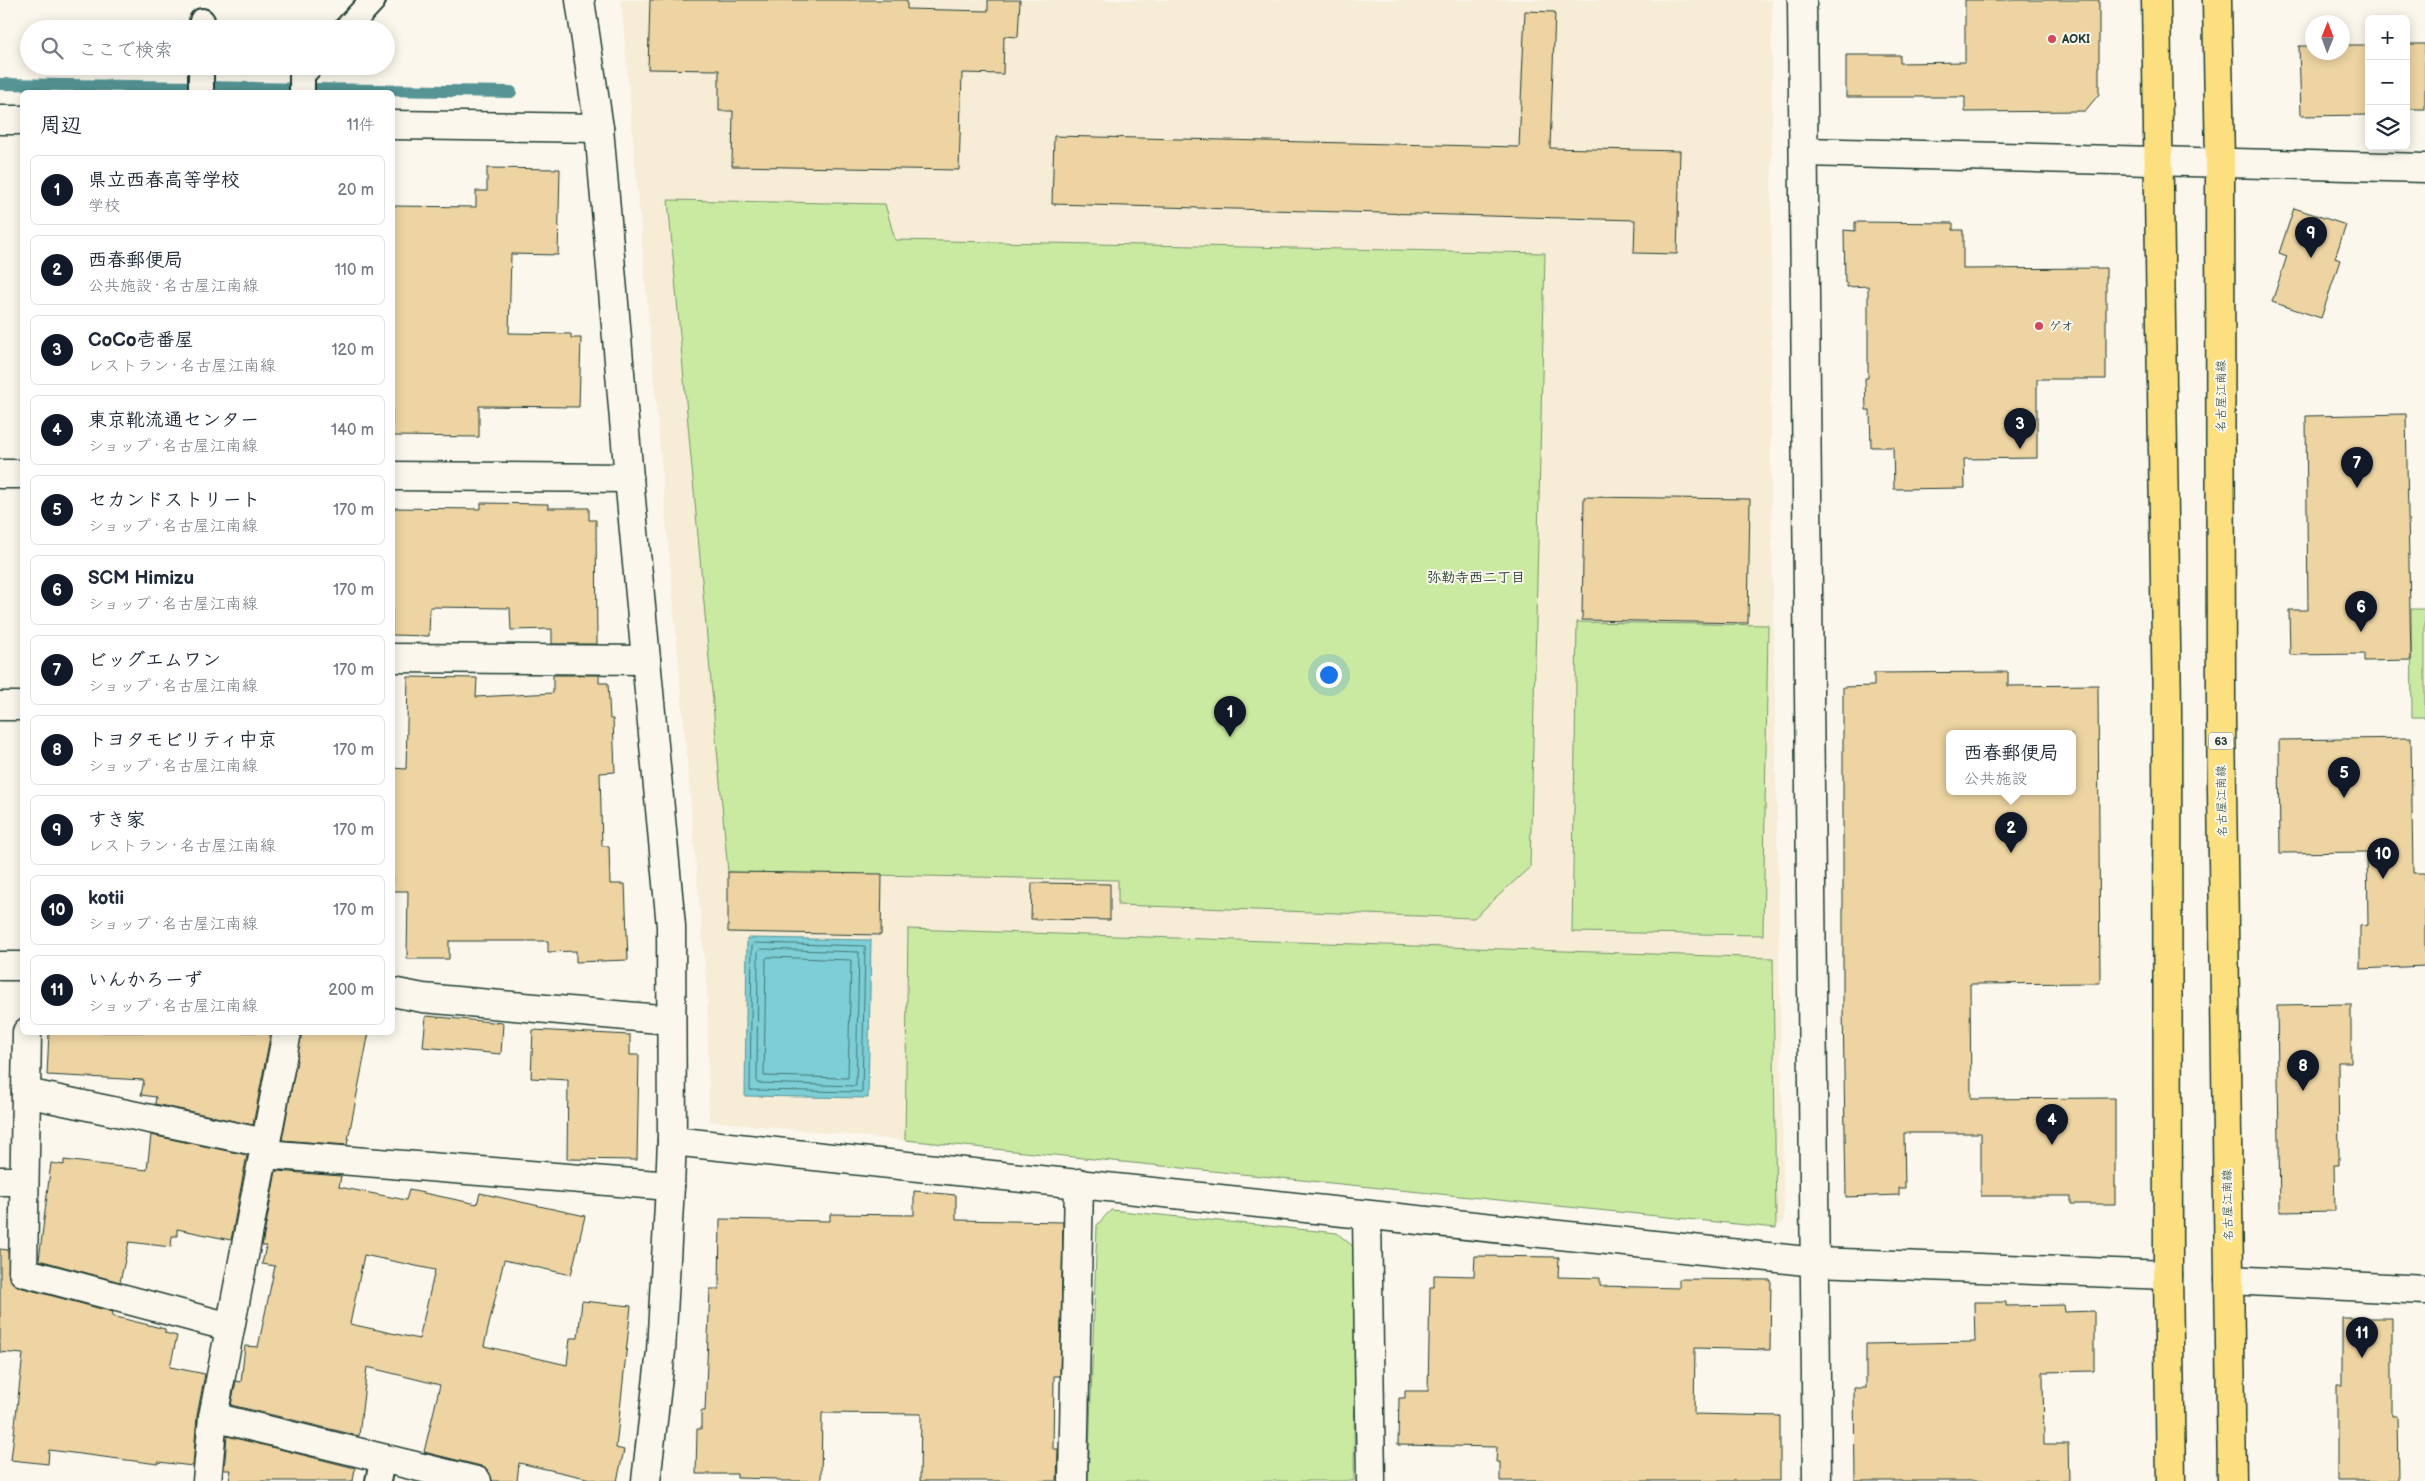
<!DOCTYPE html>
<html lang="ja">
<head>
<meta charset="utf-8">
<style>
  :root { --surface:#fff; --page:#f6f6f7; --text:#1f2937; --muted:#747a83; --line:#e0e1e3; --accent:#111827 }
  body { margin:0; font-family:"Balsamiq Sans","Klee One",sans-serif; background:var(--page); color:var(--text) }
  .controls { position:absolute; right:15px; top:15px; display:grid; overflow:hidden; border-radius:8px; box-shadow:0 2px 12px #0003 }
  .controls button { width:45px; height:45px; display:grid; place-items:center; padding:0; border:0; border-bottom:1px solid var(--line); background:var(--surface); color:var(--text); font:25px sans-serif }
  .compass { position:absolute; left:2305px; top:15px; width:45px; height:45px; border-radius:50%; background:var(--surface); box-shadow:0 2px 12px #0003; rotate:1deg }
  .you { position:absolute; left:1328px; top:674px; width:18px; height:18px; margin:-12px; border:4px solid #fff; border-radius:50%; background:#1a73e8; box-shadow:0 0 0 8px #1a73e833 }
  .badge { display:grid; place-items:center; width:32px; height:32px; border-radius:50%; background:var(--accent); color:#fff; font-size:16px; font-weight:700 }
  .pin { position:absolute; translate:-50% -41px; filter:drop-shadow(0 1px 2px #0008) }
  .pin::after { content:''; position:absolute; top:26px; width:18px; height:15px; background:inherit; clip-path:polygon(0 0,100% 0,50% 100%) }
  .popup { position:absolute; left:1946px; top:730px; width:130px; height:65px; box-sizing:border-box; display:grid; place-content:center; border-radius:8px; background:var(--surface); filter:drop-shadow(0 1px 4px #0005); font-size:16px; white-space:nowrap; color:var(--muted) }
  .popup b { font-size:19px; color:var(--text) }
  .popup::after { content:''; position:absolute; left:50%; top:100%; margin-left:-10px; border:10px solid transparent; border-top-color:var(--surface) }
  .list { margin:0; padding:0; list-style:none }
  h2 { display:flex; justify-content:space-between; align-items:center; height:65px; margin:0; padding:0 20px; font-size:21px }
  h2 small { font-size:16px; font-weight:400; color:var(--muted) }
  .list li { display:grid; grid-template-columns:32px 1fr auto; gap:15px; align-items:center; box-sizing:border-box; height:70px; margin:0 10px 10px; padding:0 10px; border:1px solid var(--line); border-radius:8px }
  .list b { display:block; font-size:19px; white-space:nowrap }
  .list p { margin:0; font-size:16px; white-space:nowrap; color:var(--muted) }
  .list em { font-size:16px; font-style:normal; color:var(--muted) }
  .icon { flex:none; width:28px; height:28px; fill:none; stroke:currentColor; stroke-width:2; stroke-linecap:round; stroke-linejoin:round }
  .map { position:relative; flex:none; width:2425px; height:1481px; overflow:hidden }
  .search { position:absolute; background:var(--surface); box-shadow:0 2px 12px #0003; left:20px; top:20px; width:375px; height:55px; display:flex; align-items:center; gap:12px; box-sizing:border-box; padding:0 18px; border-radius:28px; color:var(--muted); font-size:19px }
  .panel { position:absolute; background:var(--surface); box-shadow:0 2px 12px #0003; left:20px; top:90px; width:375px; height:945px; border-radius:8px }
  .map>svg:first-child { display:block }
  .built { fill:#f7ecd6 }
  .green { fill:#caeaa2; stroke:#74946b }
  .water { fill:#7dced6; stroke:#579495 }
  .lines { fill:none; stroke-linecap:round; stroke-linejoin:round }
  .shore { stroke:#457775; stroke-width:1 }
  .stream { stroke:#579495; stroke-width:12 }
  .building { fill:#edd4a2; stroke:#1f3d34; fill-rule:evenodd }
  .service-casing { stroke:#1f3d34; stroke-width:28 }
  .minor-casing { stroke:#1f3d34; stroke-width:31 }
  .tertiary-casing { stroke:#1f3d34; stroke-width:31 }
  .primary-casing { stroke:#1f3d34; stroke-width:31 }
  .service { stroke:#fbf7ec; stroke-width:24 }
  .minor { stroke:#fbf7ec; stroke-width:28 }
  .tertiary { stroke:#fbf7ec; stroke-width:28 }
  .primary { stroke:#fce080; stroke-width:28 }
  .poi-dot { fill:#d1495b; stroke:#fbf7ec; stroke-width:2 }
  .labels { text-anchor:middle; dominant-baseline:central; stroke-width:4; stroke-linejoin:round; paint-order:stroke }
  .shield { fill:#fbf7ec; stroke:#61756b; stroke-width:1 }
  .shield-label { font-size:11px; font-weight:bold; fill:#1f3d34 }
  .poi-label { font-size:12px; font-weight:bold; fill:#1f3d34; stroke:#fbf7ec; text-anchor:start }
  .street-label { font-size:12px; fill:#1f3d34; stroke:#fbf7ec }
  .neighbourhood-label { font-size:14px; font-weight:bold; fill:#1f3d34; stroke:#fbf7ec }
</style>
</head>
<body>
<div class="map">
<svg width="2425" height="1481" viewBox="0 0 2425 1481">
  <rect width="100%" height="100%" fill="#fbf7ec"/>
  <filter id="ink" filterUnits="userSpaceOnUse"><feTurbulence type="fractalNoise" baseFrequency=".02" numOctaves="2"/><feDisplacementMap in="SourceGraphic" scale="10" xChannelSelector="R" yChannelSelector="G"/><feConvolveMatrix kernelMatrix="1 2 1 2 8 2 1 2 1" color-interpolation-filters="sRGB"/></filter>
  <g filter="url(#ink)">
    <!-- built -->
    <polygon class="built" points="621,0 1772,0 1771,482 1784,1221 1776,1228 709,1121 707,992"/>
    <!-- green -->
    <g class="green">
      <polygon points="668,200 885,204 895,240 1545,253 1530,867 1474,918 1118,905 1118,880 728,872"/>
      <polygon points="2411,609 2425,609 2425,717 2412,717"/>
      <polygon points="1577,622 1768,625 1763,935 1572,932"/>
      <polygon points="908,929 1773,958 1776,1228 905,1140"/>
      <polygon points="1111,1210 1337,1233 1355,1248 1354,1481 1088,1481 1097,1225"/>
    </g>
    <!-- water -->
    <polygon class="water" points="747,938 871,940 868,1098 745,1096"/>
    <g class="lines">
      <!-- shore -->
      <g class="shore">
        <polygon points="755,943 865,946 862,1092 750,1090 752,945"/>
        <polygon points="761,949 859,952 856,1086 757,1083 758,952"/>
        <polygon points="768,957 851,960 848,1078 764,1076 766,959"/>
      </g>
      <!-- stream -->
      <polyline class="stream" points="0,84 511,92"/>
    </g>
    <!-- building -->
    <g class="building">
      <polygon points="650,0 907,0 907,9 988,11 988,0 1020,0 1018,37 1004,36 1003,74 962,73 959,170 732,166 733,111 719,111 719,70 648,69"/>
      <polygon points="1965,0 2099,0 2099,94 2085,111 1965,112 1965,97 1846,97 1846,55 1900,55 1900,63 1965,62"/>
      <polygon points="1525,11 1555,12 1550,148 1680,151 1677,254 1634,253 1635,220 1052,204 1054,136 1519,147"/>
      <rect x="2406" y="44" width="19" height="65"/>
      <polygon points="2342,45 2369,45 2369,115 2301,116 2299,46 2312,46 2312,52 2342,52"/>
      <polygon points="487,168 560,169 558,255 511,254 509,333 571,334 571,338 581,338 579,407 479,406 479,437 392,436 392,206 476,207 476,191 487,191"/>
      <polygon points="2294,208 2346,225 2335,258 2340,260 2321,318 2272,302 2287,256 2279,253"/>
      <polygon points="1855,222 1953,223 1953,230 1963,230 1963,269 2106,268 2106,379 2037,379 2037,458 1964,459 1965,488 1894,489 1893,447 1871,447 1870,410 1866,410 1865,378 1868,378 1868,286 1847,287 1847,283 1845,283 1844,230 1855,231"/>
      <polygon points="2406,414 2411,660 2364,661 2364,654 2290,655 2289,610 2308,610 2306,416"/>
      <polygon points="1584,497 1750,499 1748,623 1582,620"/>
      <polygon points="481,503 548,504 548,508 589,508 589,520 596,520 597,644 552,644 552,629 511,630 510,608 430,607 429,636 392,635 392,508 481,509"/>
      <path d="M2008,672V686L2098,685L2100,983L1970,984L1971,1099L2115,1098V1204H2071V1196H1981V1133H1904L1905,1188H1899V1195L1846,1197L1843,1008V687L1874,686V673ZM1950,734H2072V792H1950Z"/>
      <polygon points="553,675 599,675 599,683 608,683 610,719 613,719 615,772 600,773 602,846 609,846 610,884 625,884 628,960 576,962 576,951 548,952 548,941 449,941 449,959 407,959 408,891 392,891 392,768 406,769 408,677 477,678 476,697 553,693"/>
      <polygon points="2411,738 2413,873 2425,873 2425,966 2360,969 2360,926 2368,925 2367,852 2280,853 2279,740"/>
      <polygon points="728,872 882,874 881,935 728,932"/>
      <polygon points="1032,883 1110,884 1110,920 1031,919"/>
      <polygon points="2351,1004 2351,1062 2338,1062 2339,1165 2334,1165 2335,1211 2280,1212 2277,1005"/>
      <polygon points="426,1016 503,1023 501,1054 423,1047"/>
      <polygon points="533,1030 630,1035 630,1055 639,1055 637,1160 567,1159 568,1080 531,1078"/>
      <polygon points="49,1032 271,1032 253,1125 155,1104 156,1097 141,1095 144,1080 47,1075"/>
      <polygon points="302,1032 369,1032 347,1145 282,1140"/>
      <polygon points="151,1135 247,1155 231,1240 177,1229 177,1236 172,1236 171,1247 129,1242 120,1282 39,1260 51,1163 64,1165 64,1160 147,1170"/>
      <path d="M276,1171L341,1176L339,1187L406,1200L409,1190L477,1204L480,1193L585,1216L571,1275L504,1260L484,1346L567,1365L570,1338H578L582,1301L631,1306L616,1448L624,1450L617,1481H600L519,1463L517,1481H492L488,1470L481,1466L424,1452L440,1385L367,1367L359,1436L231,1405L236,1381L241,1382L245,1346L258,1347L275,1266L262,1264L266,1246H262ZM364,1255L435,1270L419,1339L350,1324Z"/>
      <polygon points="914,1191 956,1195 956,1220 1063,1222 1060,1376 1054,1376 1053,1449 1058,1449 1057,1481 920,1481 921,1414 822,1413 821,1481 777,1481 777,1479 737,1478 737,1474 696,1474 697,1429 701,1429 701,1411 705,1411 710,1289 719,1289 720,1219 830,1221 830,1214 914,1215"/>
      <polygon points="0,1249 8,1250 9,1278 19,1287 113,1312 112,1316 165,1329 165,1333 177,1336 170,1367 205,1374 197,1416 193,1466 158,1462 158,1464 49,1450 48,1464 11,1460 23,1354 0,1352"/>
      <polygon points="1475,1256 1559,1257 1558,1277 1600,1278 1600,1286 1679,1288 1679,1279 1771,1280 1770,1350 1695,1348 1694,1414 1780,1416 1780,1481 1500,1481 1500,1462 1496,1462 1497,1447 1398,1445 1399,1398 1405,1398 1405,1391 1428,1391 1430,1287 1434,1287 1434,1275 1474,1276"/>
      <polygon points="1974,1302 2006,1302 2006,1306 2064,1305 2065,1312 2094,1311 2094,1371 2043,1372 2044,1444 2068,1444 2069,1481 1855,1481 1854,1388 1866,1388 1866,1344 1975,1342"/>
      <polygon points="2342,1318 2392,1318 2392,1416 2397,1416 2398,1481 2337,1481 2337,1385 2342,1385"/>
      <polygon points="227,1436 355,1468 353,1481 229,1481 231,1470 224,1470"/>
    </g>
    <g class="lines">
      <defs>
        <g id="service">
          <polyline points="202,29 202,21"/>
          <polyline points="346,29 373,0"/>
          <polyline points="201,92 201,66"/>
          <polyline points="302,92 302,75 310,66"/>
          <polyline points="378,1481 383,1458"/>
        </g>
        <g id="minor">
          <polyline points="580,0 599,128 629,478 671,926 672,1141 670,1186 661,1351 646,1481"/>
          <polyline points="0,120 22,120"/>
          <polyline points="392,125 599,128"/>
          <polyline points="0,474 22,474"/>
          <polyline points="392,476 629,478"/>
          <polyline points="392,658 646,660"/>
          <polyline points="0,706 22,706"/>
          <polyline points="0,966 22,966"/>
          <polyline points="392,992 423,998 671,1020"/>
          <polyline points="27,1032 23,1272 230,1327"/>
          <polyline points="26,1093 265,1143"/>
          <polyline points="672,1141 1815,1262 2168,1275"/>
          <polyline points="264,1154 670,1186"/>
          <polyline points="0,1181 24,1181"/>
          <polyline points="1367,1215 1371,1481"/>
          <polyline points="213,1417 477,1481"/>
          <polyline points="207,1481 213,1417 287,1032"/>
          <polyline points="1073,1481 1079,1183"/>
        </g>
        <g id="tertiary">
          <polyline points="1802,0 1817,1481"/>
          <polyline points="1804,152 2425,168"/>
          <polyline points="2229,1280 2425,1290"/>
        </g>
        <g id="primary">
          <polyline points="2156,0 2167,710 2168,1275 2171,1481"/>
          <polyline points="2217,0 2220,162 2221,720 2232,1481"/>
        </g>
      </defs>
      <!-- service casing -->
      <use href="#service" class="service-casing"/>
      <!-- minor casing -->
      <use href="#minor" class="minor-casing"/>
      <!-- tertiary casing -->
      <use href="#tertiary" class="tertiary-casing"/>
      <!-- primary casing -->
      <use href="#primary" class="primary-casing"/>
      <!-- service -->
      <use href="#service" class="service"/>
      <!-- minor -->
      <use href="#minor" class="minor"/>
      <!-- tertiary -->
      <use href="#tertiary" class="tertiary"/>
      <!-- primary -->
      <use href="#primary" class="primary"/>
    </g>
  </g>
  <!-- markers -->
  <g class="poi-dot">
    <circle cx="2052" cy="39" r="5"/>
    <circle cx="2039" cy="326" r="5"/>
  </g>
  <g class="labels">
    <!-- shield labels -->
    <rect class="shield" x="2208.5" y="732.5" width="25" height="17" rx="4"/>
    <g class="shield-label">
      <text x="2221" y="741">63</text>
    </g>
    <!-- poi labels -->
    <g class="poi-label">
      <text x="2062" y="39">AOKI</text>
      <text x="2049" y="326">ゲオ</text>
    </g>
    <!-- street labels -->
    <g class="street-label">
      <text transform="translate(2221 396) rotate(-90)">名古屋江南線</text>
      <text transform="translate(2222 801) rotate(-91)">名古屋江南線</text>
      <text transform="translate(2228 1205) rotate(-91)">名古屋江南線</text>
    </g>
    <!-- neighbourhood labels -->
    <g class="neighbourhood-label">
      <text x="1476" y="577">弥勒寺西二丁目</text>
    </g>
  </g>
</svg>
<div class="controls">
<button>+</button>
<button>−</button>
<button><svg class="icon" aria-label="layers" viewBox="0 0 24 24"><path d="M12 4l9 5-9 5-9-5zM3 14l9 5 9-5"/></svg></button>
</div>
<svg class="compass" viewBox="-18 -18 36 36"><path d="M0-13l5 13h-10z" fill="#e53935"/><path d="M0 13l5-13h-10z" fill="#747a83"/></svg>
<div class="you"></div>
<div class="pin badge" style="left:1230px;top:737px">1</div>
<div class="pin badge" style="left:2011px;top:853px">2</div>
<div class="popup"><b>西春郵便局</b>公共施設</div>
<div class="pin badge" style="left:2020px;top:449px">3</div>
<div class="pin badge" style="left:2052px;top:1145px">4</div>
<div class="pin badge" style="left:2344px;top:798px">5</div>
<div class="pin badge" style="left:2361px;top:632px">6</div>
<div class="pin badge" style="left:2357px;top:488px">7</div>
<div class="pin badge" style="left:2303px;top:1091px">8</div>
<div class="pin badge" style="left:2311px;top:258px">9</div>
<div class="pin badge" style="left:2383px;top:879px">10</div>
<div class="pin badge" style="left:2362px;top:1358px">11</div>
<div class="search"><svg class="icon" aria-label="search" viewBox="0 0 24 24"><circle cx="10" cy="10" r="6"/><path d="M15 15l6 6"/></svg>ここで検索</div>
<section class="panel">
<h2>周辺<small>11件</small></h2>
<ul class="list">
<li><span class="badge">1</span><div><b>県立西春高等学校</b><p>学校</p></div><em>20 m</em></li>
<li><span class="badge">2</span><div><b>西春郵便局</b><p>公共施設 · 名古屋江南線</p></div><em>110 m</em></li>
<li><span class="badge">3</span><div><b>CoCo壱番屋</b><p>レストラン · 名古屋江南線</p></div><em>120 m</em></li>
<li><span class="badge">4</span><div><b>東京靴流通センター</b><p>ショップ · 名古屋江南線</p></div><em>140 m</em></li>
<li><span class="badge">5</span><div><b>セカンドストリート</b><p>ショップ · 名古屋江南線</p></div><em>170 m</em></li>
<li><span class="badge">6</span><div><b>SCM Himizu</b><p>ショップ · 名古屋江南線</p></div><em>170 m</em></li>
<li><span class="badge">7</span><div><b>ビッグエムワン</b><p>ショップ · 名古屋江南線</p></div><em>170 m</em></li>
<li><span class="badge">8</span><div><b>トヨタモビリティ中京</b><p>ショップ · 名古屋江南線</p></div><em>170 m</em></li>
<li><span class="badge">9</span><div><b>すき家</b><p>レストラン · 名古屋江南線</p></div><em>170 m</em></li>
<li><span class="badge">10</span><div><b>kotii</b><p>ショップ · 名古屋江南線</p></div><em>170 m</em></li>
<li><span class="badge">11</span><div><b>いんかろーず</b><p>ショップ · 名古屋江南線</p></div><em>200 m</em></li>
</ul>
</section>
</div>
</body>
</html>
